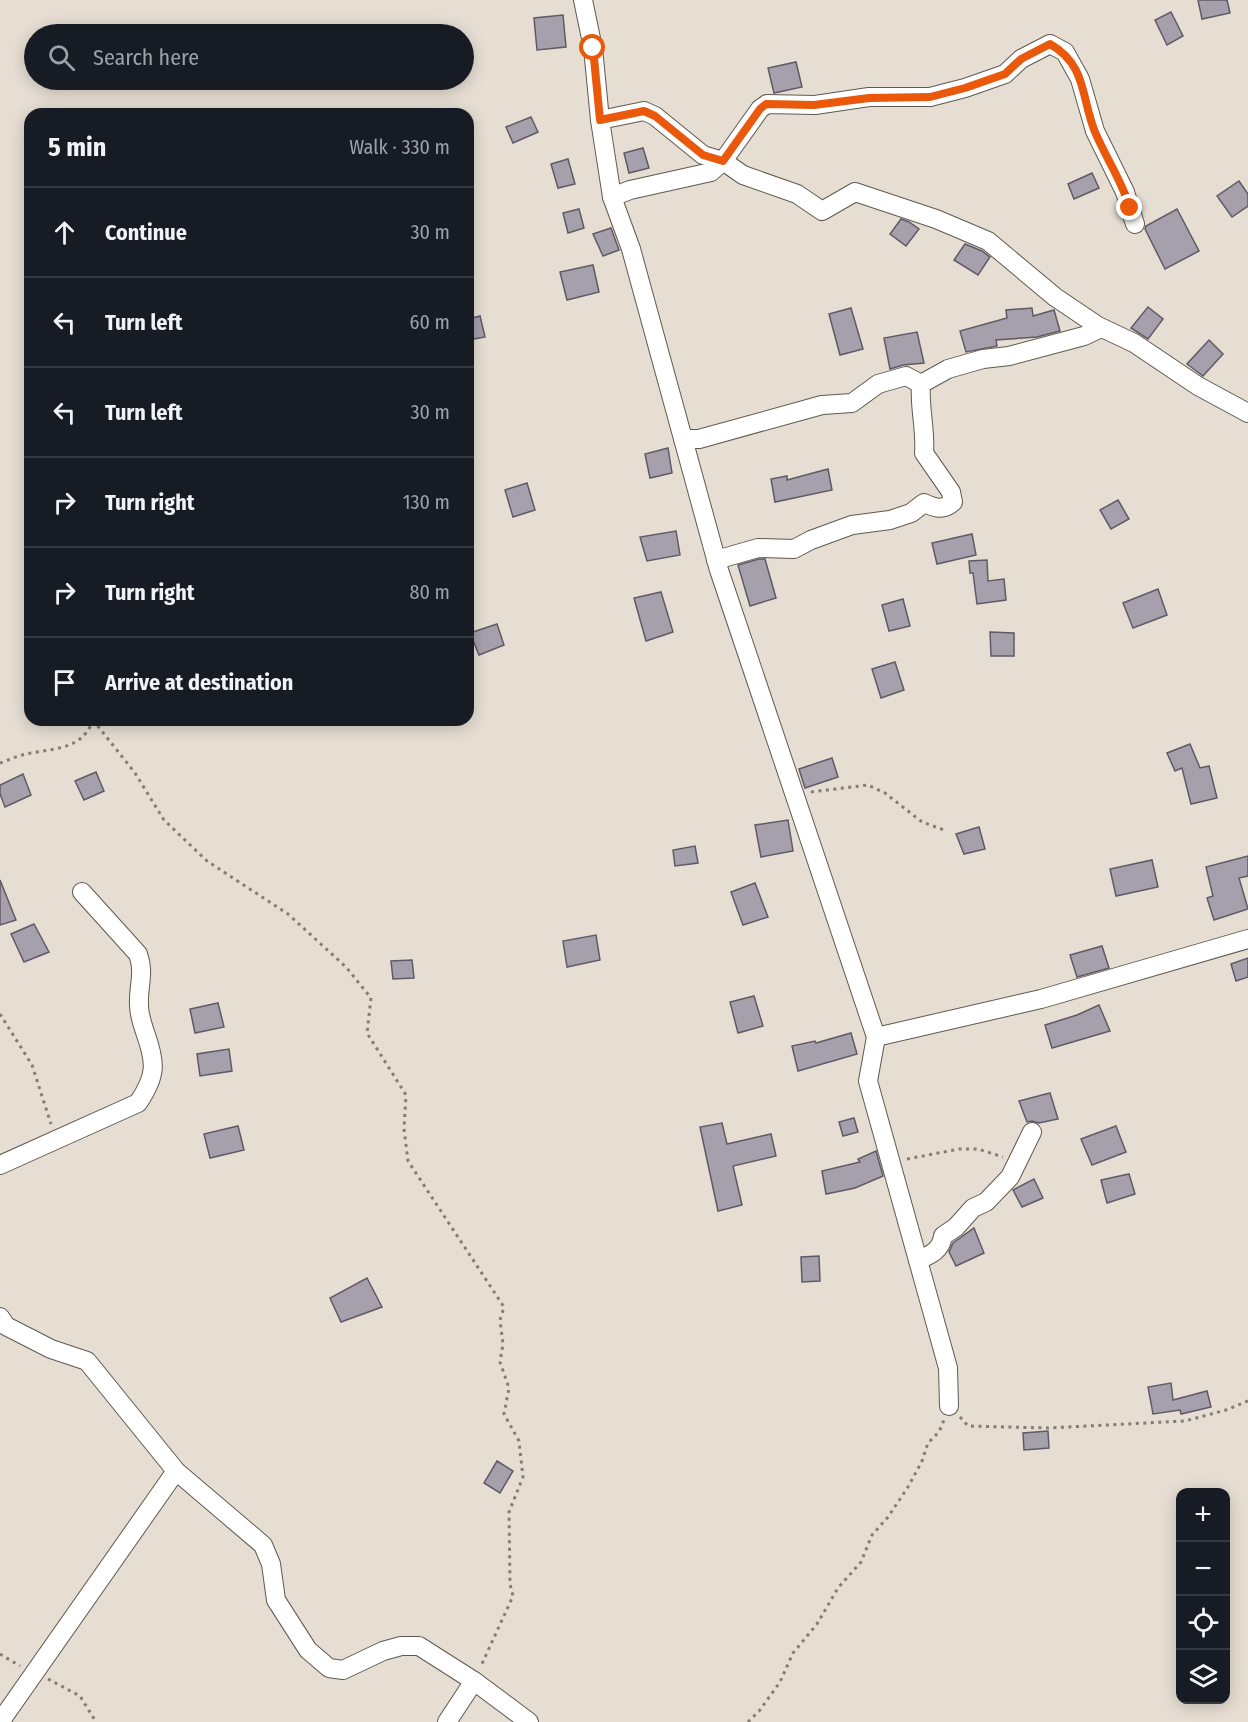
<!DOCTYPE html>
<html lang="en">
<head>
<meta charset="utf-8">
<style>
  :root { --surface:#171b24; --page:#242831; --text:#f1f3f6; --muted:#9ea1a6; --line:#363941 }
  body { margin:0; font-family:"Fira Sans Condensed",sans-serif; background:var(--page); color:var(--text) }
  .controls { position:absolute; right:18px; bottom:18px; display:grid; overflow:hidden; border-radius:12px; box-shadow:0 3px 15px #0003 }
  .controls button { width:54px; height:54px; display:grid; place-items:center; padding:0; border:0; border-bottom:2px solid var(--line); background:var(--surface); color:var(--text); font:30px sans-serif }
  .stop { position:absolute; width:18px; height:18px; margin:-14px; border:4px solid #ea580c; border-radius:50%; background:#fff }
  .stop.end { background:#ea580c; border-color:#fff; box-shadow:0 2px 6px #0008 }
  .list { margin:0; padding:0; list-style:none }
  h2 { display:flex; justify-content:space-between; align-items:center; height:78px; margin:0; padding:0 24px; font-size:26px }
  h2 small { font-size:20px; font-weight:400; color:var(--muted) }
  .list li { display:grid; grid-template-columns:39px 1fr auto; gap:18px; align-items:center; box-sizing:border-box; height:90px; padding:0 24px; border-top:2px solid var(--line) }
  .list b { display:block; font-size:22px; white-space:nowrap }
  .list em { font-size:20px; font-style:normal; color:var(--muted) }
  .icon { flex:none; width:33px; height:33px; fill:none; stroke:currentColor; stroke-width:2; stroke-linecap:round; stroke-linejoin:round }
  .map { position:relative; flex:none; width:1248px; height:1722px; overflow:hidden }
  .search { position:absolute; background:var(--surface); box-shadow:0 3px 15px #0003; left:24px; top:24px; width:450px; height:66px; display:flex; align-items:center; gap:15px; box-sizing:border-box; padding:0 21px; border-radius:33px; color:var(--muted); font-size:22px }
  .panel { position:absolute; background:var(--surface); box-shadow:0 3px 15px #0003; left:24px; top:108px; width:450px; height:618px; border-radius:18px }
  .map>svg:first-child { display:block }
  .building { fill:#a5a0ac; stroke:#5f5a65; stroke-width:1.5 }
  .lines { fill:none; stroke-linecap:round; stroke-linejoin:round }
  .street-casing { stroke:#5f594f; stroke-width:20 }
  .path { stroke:#837d76; stroke-width:3; stroke-dasharray:3 4.5; stroke-linecap:butt }
  .street { stroke:#fff; stroke-width:18 }
  .route { stroke:#ea580c; stroke-width:8 }
</style>
</head>
<body>
<div class="map">
<svg width="1248" height="1722" viewBox="0 0 1248 1722">
  <rect width="100%" height="100%" fill="#e6ded3"/>
  <!-- building -->
  <g class="building">
    <polygon points="1198,0 1227,0 1230,13 1202,19"/>
    <polygon points="1171,12 1183,36 1167,45 1155,20"/>
    <polygon points="563,15 566,47 537,50 534,18"/>
    <polygon points="796,62 802,87 774,93 768,68"/>
    <polygon points="531,117 538,132 513,143 506,127"/>
    <polygon points="643,148 649,168 629,173 624,153"/>
    <polygon points="568,159 575,184 558,188 551,164"/>
    <polygon points="1092,173 1099,188 1074,199 1068,184"/>
    <polygon points="1239,181 1248,194 1248,206 1232,217 1217,196"/>
    <polygon points="579,209 584,228 568,233 563,213"/>
    <polygon points="1177,209 1199,251 1165,269 1145,229 1146,226"/>
    <polygon points="901,219 909,222 919,229 906,246 890,234"/>
    <polygon points="611,228 619,250 603,256 593,234"/>
    <polygon points="965,244 982,251 990,257 978,275 954,260"/>
    <polygon points="593,265 599,292 567,300 560,272"/>
    <polygon points="1148,307 1163,319 1148,339 1131,328"/>
    <polygon points="851,308 863,349 840,355 829,314"/>
    <polygon points="1032,308 1033,316 1054,310 1060,331 1037,337 996,340 997,346 966,352 960,331 1007,318 1006,310"/>
    <polygon points="480,316 485,337 468,340 468,319"/>
    <polygon points="917,332 924,363 903,365 890,369 884,338"/>
    <polygon points="1209,340 1223,354 1203,376 1187,364"/>
    <polygon points="668,448 672,473 650,478 645,454"/>
    <polygon points="828,469 832,490 775,502 771,479 787,476 787,480"/>
    <polygon points="527,483 535,510 513,517 505,490"/>
    <polygon points="1118,500 1129,519 1111,529 1100,510"/>
    <polygon points="676,531 680,555 647,561 640,537"/>
    <polygon points="972,534 976,555 937,564 932,543"/>
    <polygon points="759,559 765,559 776,598 750,606 738,565"/>
    <polygon points="987,560 988,581 1004,579 1006,600 977,604 973,573 970,573 969,561"/>
    <polygon points="1158,589 1167,615 1133,628 1123,603"/>
    <polygon points="661,592 673,632 646,641 634,598"/>
    <polygon points="903,599 910,626 889,631 882,605"/>
    <polygon points="497,624 504,645 479,655 470,633"/>
    <polygon points="990,632 1014,633 1014,656 991,656"/>
    <polygon points="895,662 904,690 881,698 872,669"/>
    <polygon points="1190,744 1200,768 1209,766 1217,798 1191,804 1182,768 1175,771 1167,753"/>
    <polygon points="832,758 838,777 805,788 799,769"/>
    <polygon points="96,772 104,791 84,800 75,781"/>
    <polygon points="23,774 31,795 5,807 0,794 0,785"/>
    <polygon points="788,820 793,851 761,857 755,825"/>
    <polygon points="979,827 985,849 964,854 956,834"/>
    <polygon points="695,846 698,863 675,866 673,850"/>
    <polygon points="1248,856 1248,876 1239,878 1248,909 1214,920 1207,898 1213,896 1206,867"/>
    <polygon points="1152,860 1158,887 1116,896 1110,869"/>
    <polygon points="0,880 16,920 0,925"/>
    <polygon points="755,883 768,917 743,925 731,892"/>
    <polygon points="34,924 49,952 24,962 11,934"/>
    <polygon points="596,935 600,960 567,967 563,941"/>
    <polygon points="1102,946 1109,968 1077,977 1070,955"/>
    <polygon points="1248,958 1248,977 1236,981 1231,964"/>
    <polygon points="412,960 414,978 393,979 391,961"/>
    <polygon points="754,996 763,1026 738,1033 730,1002"/>
    <polygon points="218,1003 224,1027 195,1033 190,1009"/>
    <polygon points="1099,1005 1110,1031 1052,1048 1045,1025 1077,1015"/>
    <polygon points="851,1033 857,1054 798,1071 792,1046 815,1041 816,1043"/>
    <polygon points="229,1049 232,1071 200,1076 197,1054"/>
    <polygon points="1050,1093 1058,1119 1039,1123 1032,1121 1027,1122 1019,1101"/>
    <polygon points="854,1118 858,1132 843,1136 839,1122"/>
    <polygon points="722,1123 727,1144 771,1134 776,1156 733,1166 742,1205 718,1211 700,1127"/>
    <polygon points="238,1126 244,1150 210,1158 204,1134"/>
    <polygon points="1116,1126 1126,1152 1092,1165 1081,1139"/>
    <polygon points="876,1151 883,1176 855,1188 826,1194 822,1171 860,1162 858,1159"/>
    <polygon points="1129,1174 1135,1194 1107,1203 1101,1180"/>
    <polygon points="1034,1179 1043,1198 1022,1207 1013,1190"/>
    <polygon points="974,1228 984,1253 956,1266 949,1252 953,1243"/>
    <polygon points="819,1256 820,1281 802,1282 801,1257"/>
    <polygon points="367,1278 382,1307 341,1322 330,1298"/>
    <polygon points="1171,1383 1173,1400 1207,1391 1211,1407 1181,1414 1180,1410 1153,1414 1148,1387"/>
    <polygon points="1048,1431 1049,1448 1024,1450 1023,1433"/>
    <polygon points="497,1461 513,1471 500,1493 484,1483"/>
  </g>
  <g class="lines">
    <defs>
      <g id="street">
        <polyline points="583,0 593,48 600,120 612,197 631,249 719,570 876,1037 868,1081 948,1368 949,1406"/>
        <polyline points="600,120 644,111 655,116 703,155 723,161 743,175 797,194 822,211 855,192 936,219 988,241 1055,297 1098,326 1134,343 1198,386 1248,413"/>
        <polyline points="612,197 630,190 711,172 723,161 760,109 767,104 815,105 869,97 930,97 965,88 1005,74 1021,59 1050,44 1065,52 1080,79 1095,131 1125,192 1135,224"/>
        <polyline points="683,439 699,439 822,405 852,403 878,384 906,376 921,384 948,369 983,359 1009,356 1084,336 1101,328"/>
        <path d="M716,560L758,548L794,549L811,540L852,525L890,520L911,513L924,503C935,508 943,511 953,502L951,492L924,453C926,430 919,407 921,384"/>
        <polyline points="876,1037 1041,999 1248,939"/>
        <path d="M0,1165L138,1103C157,1075 156,1063 145,1032C142,1023 139,1015 139,1005C138,986 145,973 138,954L82,892"/>
        <path d="M918,1260C931,1255 941,1250 943,1236L956,1227L973,1208L986,1202L1010,1177L1032,1132"/>
        <polyline points="0,1317 6,1326 51,1349 87,1361 176,1471 263,1545 271,1564 276,1600 308,1650 329,1668 343,1670 383,1651 401,1646 419,1646 474,1681 529,1722"/>
        <polyline points="0,1722 176,1471"/>
        <polyline points="447,1722 474,1681"/>
      </g>
    </defs>
    <!-- street casing -->
    <use href="#street" class="street-casing"/>
    <!-- path -->
    <g class="path">
      <polyline points="93,720 135,773 164,820 207,861 288,914 346,967 371,998 367,1033 406,1095 404,1129 408,1161 504,1307 500,1320 503,1344 500,1362 509,1388 504,1414 519,1441 523,1477 509,1512 510,1584 513,1596 481,1666"/>
      <path d="M0,763C7,761 14,757 22,755C49,748 82,752 93,720"/>
      <polyline points="811,792 868,785 885,793 922,822 947,831"/>
      <polyline points="0,1014 32,1065 51,1124"/>
      <polyline points="907,1159 959,1149 978,1149 1003,1157"/>
      <polyline points="960,1417 968,1426 1048,1428 1185,1421 1226,1410 1248,1401"/>
      <polyline points="0,1654 20,1666"/>
      <polyline points="48,1679 80,1696 96,1722"/>
      <polyline points="748,1722 760,1710 780,1682 793,1653 817,1624 838,1588 861,1562 872,1535 888,1517 908,1487 922,1461 928,1443 939,1432 944,1420"/>
    </g>
    <!-- street -->
    <use href="#street" class="street"/>
  </g>
  <g class="lines">
    <!-- route -->
    <path class="route" d="M593,48L600,120L644,111L655,116L703,155L723,161L760,109L766,104L814,105L869,98L930,97L965,88L1005,74L1021,59L1050,44C1087,65 1081,98 1095,132C1106,158 1122,181 1130,208"/>
  </g>
</svg>
<div class="controls">
<button>+</button>
<button>−</button>
<button><svg class="icon" aria-label="locate" viewBox="0 0 24 24"><circle cx="12" cy="12" r="6"/><path d="M12 2v4M12 18v4M2 12h4M18 12h4"/></svg></button>
<button><svg class="icon" aria-label="layers" viewBox="0 0 24 24"><path d="M12 4l9 5-9 5-9-5zM3 14l9 5 9-5"/></svg></button>
</div>
<div class="stop" style="left:593px;top:48px"></div>
<div class="stop end" style="left:1130px;top:208px"></div>
<div class="search"><svg class="icon" aria-label="search" viewBox="0 0 24 24"><circle cx="10" cy="10" r="6"/><path d="M15 15l6 6"/></svg>Search here</div>
<section class="panel">
<h2>5 min<small>Walk · 330 m</small></h2>
<ul class="list">
<li><svg class="icon" aria-label="ahead" viewBox="0 0 24 24"><path d="M12 20V5M6 11l6-6 6 6"/></svg><div><b>Continue</b></div><em>30 m</em></li>
<li><svg class="icon" aria-label="left" viewBox="0 0 24 24"><path d="M17 20v-9H6M10 6l-5 5 5 5"/></svg><div><b>Turn left</b></div><em>60 m</em></li>
<li><svg class="icon" aria-label="left" viewBox="0 0 24 24"><path d="M17 20v-9H6M10 6l-5 5 5 5"/></svg><div><b>Turn left</b></div><em>30 m</em></li>
<li><svg class="icon" aria-label="right" viewBox="0 0 24 24"><path d="M7 20v-9h11M14 6l5 5-5 5"/></svg><div><b>Turn right</b></div><em>130 m</em></li>
<li><svg class="icon" aria-label="right" viewBox="0 0 24 24"><path d="M7 20v-9h11M14 6l5 5-5 5"/></svg><div><b>Turn right</b></div><em>80 m</em></li>
<li><svg class="icon" aria-label="arrive" viewBox="0 0 24 24"><path d="M6 21V4h12l-3 4 3 4H6"/></svg><div><b>Arrive at destination</b></div></li>
</ul>
</section>
</div>
</body>
</html>
